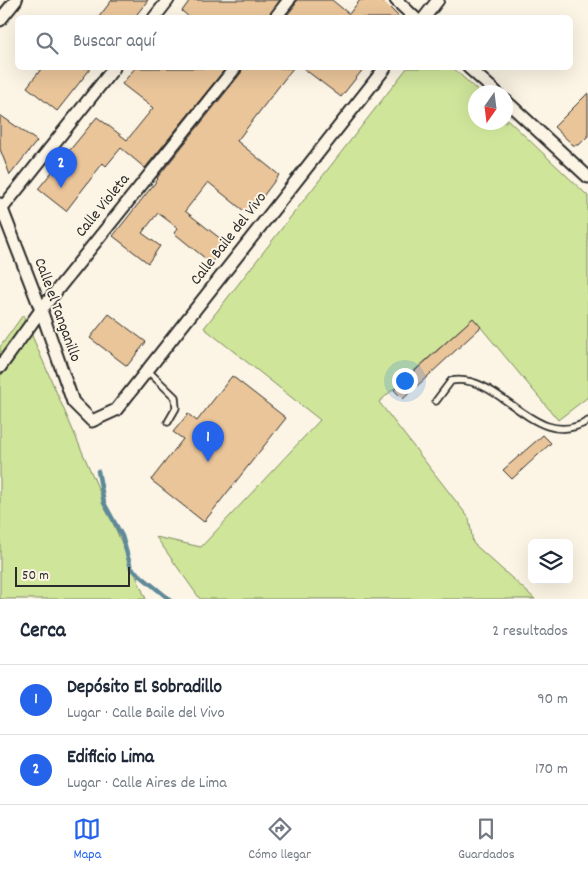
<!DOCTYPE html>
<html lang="es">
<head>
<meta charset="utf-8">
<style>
  :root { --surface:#fff; --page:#f2f2f3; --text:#1f2937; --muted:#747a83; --line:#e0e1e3; --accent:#2563eb }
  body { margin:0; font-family:Dekko,sans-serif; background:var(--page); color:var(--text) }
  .controls { position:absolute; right:15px; bottom:15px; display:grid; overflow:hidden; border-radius:8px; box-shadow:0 5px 20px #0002 }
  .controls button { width:45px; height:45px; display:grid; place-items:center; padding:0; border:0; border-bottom:1px solid var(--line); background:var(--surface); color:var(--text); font:25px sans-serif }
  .compass { position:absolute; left:468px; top:85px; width:45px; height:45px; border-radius:50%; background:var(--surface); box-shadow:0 5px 20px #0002; rotate:194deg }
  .scale { position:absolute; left:15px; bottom:12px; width:115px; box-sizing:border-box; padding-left:5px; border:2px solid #2b2b2b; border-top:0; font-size:14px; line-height:18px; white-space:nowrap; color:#2b2b2b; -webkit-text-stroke:4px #fcf5e5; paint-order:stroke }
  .you { position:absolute; left:404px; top:380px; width:18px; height:18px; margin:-12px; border:4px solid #fff; border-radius:50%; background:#1a73e8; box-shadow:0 0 0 8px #1a73e833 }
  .badge { display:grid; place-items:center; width:32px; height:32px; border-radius:50%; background:var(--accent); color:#fff; font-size:16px; font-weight:700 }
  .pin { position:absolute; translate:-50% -41px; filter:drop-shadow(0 1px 2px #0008) }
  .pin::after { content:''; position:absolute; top:26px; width:18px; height:15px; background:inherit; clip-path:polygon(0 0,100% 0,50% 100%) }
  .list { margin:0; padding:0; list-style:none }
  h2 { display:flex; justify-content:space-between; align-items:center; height:65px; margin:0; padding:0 20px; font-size:21px }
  h2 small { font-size:16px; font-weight:400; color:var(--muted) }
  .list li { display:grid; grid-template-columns:32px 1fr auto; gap:15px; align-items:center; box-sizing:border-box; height:70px; padding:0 20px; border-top:1px solid var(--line) }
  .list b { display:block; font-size:19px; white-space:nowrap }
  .list p { margin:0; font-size:16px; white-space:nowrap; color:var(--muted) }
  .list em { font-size:16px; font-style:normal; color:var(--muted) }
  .icon { flex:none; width:28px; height:28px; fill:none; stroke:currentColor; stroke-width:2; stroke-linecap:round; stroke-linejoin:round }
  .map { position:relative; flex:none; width:588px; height:599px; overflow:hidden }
  .search { position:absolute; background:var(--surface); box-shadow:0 5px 20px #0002; left:15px; right:15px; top:15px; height:55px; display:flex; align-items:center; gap:12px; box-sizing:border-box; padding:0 18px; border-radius:8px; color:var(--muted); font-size:19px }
  .sheet { height:205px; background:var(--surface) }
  nav { display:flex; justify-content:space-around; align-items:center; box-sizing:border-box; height:70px; border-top:1px solid var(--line); background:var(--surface); font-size:14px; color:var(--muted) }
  nav a { display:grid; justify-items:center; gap:2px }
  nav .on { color:var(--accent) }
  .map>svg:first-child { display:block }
  .green { fill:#cfe59a; stroke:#7d8862 }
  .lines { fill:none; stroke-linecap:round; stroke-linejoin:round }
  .stream { stroke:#5f8999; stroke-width:4.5 }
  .building { fill:#eac59a; stroke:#2b2b2b }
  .service-casing { stroke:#2b2b2b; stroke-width:9 }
  .minor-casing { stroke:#2b2b2b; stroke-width:15 }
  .service { stroke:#fcf5e5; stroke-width:5.5 }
  .minor { stroke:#fcf5e5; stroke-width:11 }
  .labels { text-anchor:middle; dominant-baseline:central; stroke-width:4; stroke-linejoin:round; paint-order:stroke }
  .street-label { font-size:16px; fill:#2b2b2b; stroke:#fcf5e5 }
</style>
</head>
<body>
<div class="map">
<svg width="588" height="599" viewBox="0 0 588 599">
  <rect width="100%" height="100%" fill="#fcf5e5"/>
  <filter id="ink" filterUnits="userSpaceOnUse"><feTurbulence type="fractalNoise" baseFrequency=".02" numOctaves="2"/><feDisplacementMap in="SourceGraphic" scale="10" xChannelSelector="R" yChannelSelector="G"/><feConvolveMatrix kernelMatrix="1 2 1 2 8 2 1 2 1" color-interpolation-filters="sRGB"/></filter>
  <g filter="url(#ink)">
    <!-- green -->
    <g class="green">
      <polygon points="407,68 453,68 479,92 476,92 476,122 506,122 506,118 588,196 588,397 558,420 473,318 379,402 469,518 473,543 535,599 200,599 156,537 201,547 320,420 204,328"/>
      <polygon points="23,315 146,599 0,599 0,347"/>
    </g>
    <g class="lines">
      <!-- stream -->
      <polyline class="stream" points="98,471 104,503 122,536 131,568 169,599"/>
    </g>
    <!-- building -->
    <g class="building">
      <polygon points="112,0 148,0 134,18 98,18"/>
      <polygon points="190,0 280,0 268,18 190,18 182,11"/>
      <polygon points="296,0 332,0 349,14 360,0 382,0 400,18 285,18 295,5"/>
      <polygon points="42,68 91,68 57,111 27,87"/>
      <polygon points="135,68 226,68 145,168 121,148 106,166 103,163 66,211 38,189 97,117 127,140 153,108 122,84"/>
      <polygon points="242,68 293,68 237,141 279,175 249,215 208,182 185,211 226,243 211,263 174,233 178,228 158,213 142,233 160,246 148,263 113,236 158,179 157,178 241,73"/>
      <polygon points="303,68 364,68 341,97"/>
      <polygon points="588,93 588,136 579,145 573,145 554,127"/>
      <polygon points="0,115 37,141 10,175 0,149"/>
      <polygon points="109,314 146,342 127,366 90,338"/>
      <polygon points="473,318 481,327 403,399 394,390"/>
      <polygon points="232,376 286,418 204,522 151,480 183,439 173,432 188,414 197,421"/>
      <polygon points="543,435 551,443 512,479 503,470"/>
    </g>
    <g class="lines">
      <defs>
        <g id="service">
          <polyline points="147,370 175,397 176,408 168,422"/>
          <path d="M436,401L451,381C502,372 534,453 588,421"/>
        </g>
        <g id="minor">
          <polyline points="396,0 415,18"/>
          <polyline points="154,18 168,0"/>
          <polyline points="275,18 289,0"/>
          <polyline points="424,18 438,0"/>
          <polyline points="0,20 16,0"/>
          <polyline points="469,68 496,92"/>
          <polyline points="506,101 588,177"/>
          <polyline points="0,204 41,310 73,402 92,421 116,410 385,68"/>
          <polyline points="0,211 114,68"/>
          <polyline points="0,367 41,310 235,68"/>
        </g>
      </defs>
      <!-- service casing -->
      <use href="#service" class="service-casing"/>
      <!-- minor casing -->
      <use href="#minor" class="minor-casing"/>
      <!-- service -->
      <use href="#service" class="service"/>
      <!-- minor -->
      <use href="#minor" class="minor"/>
    </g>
  </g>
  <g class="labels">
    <!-- street labels -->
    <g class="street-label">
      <text transform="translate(103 206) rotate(-51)">Calle Violeta</text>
      <text transform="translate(229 239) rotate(-52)">Calle Baile del Vivo</text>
      <text transform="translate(57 310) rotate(70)">Calle el Tanganillo</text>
    </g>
  </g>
</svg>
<div class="controls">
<button><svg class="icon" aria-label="layers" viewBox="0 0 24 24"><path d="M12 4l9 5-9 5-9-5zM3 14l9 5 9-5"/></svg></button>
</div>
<svg class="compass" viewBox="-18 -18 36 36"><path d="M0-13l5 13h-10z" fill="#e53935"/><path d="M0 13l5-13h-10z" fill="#747a83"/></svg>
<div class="scale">50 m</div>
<div class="you"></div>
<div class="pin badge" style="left:208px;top:462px">1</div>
<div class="pin badge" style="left:61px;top:188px">2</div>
<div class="search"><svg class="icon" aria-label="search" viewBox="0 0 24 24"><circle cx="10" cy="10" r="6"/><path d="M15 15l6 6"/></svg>Buscar aquí</div>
</div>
<section class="sheet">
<h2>Cerca<small>2 resultados</small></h2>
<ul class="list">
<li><span class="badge">1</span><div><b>Depósito El Sobradillo</b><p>Lugar · Calle Baile del Vivo</p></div><em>90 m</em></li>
<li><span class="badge">2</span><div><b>Edificio Lima</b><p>Lugar · Calle Aires de Lima</p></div><em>170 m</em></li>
</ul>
</section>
<nav>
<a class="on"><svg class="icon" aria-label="map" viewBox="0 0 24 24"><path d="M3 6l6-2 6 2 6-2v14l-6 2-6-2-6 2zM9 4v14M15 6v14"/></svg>Mapa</a>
<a><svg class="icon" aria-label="directions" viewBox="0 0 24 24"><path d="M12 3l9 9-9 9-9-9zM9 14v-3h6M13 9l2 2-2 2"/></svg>Cómo llegar</a>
<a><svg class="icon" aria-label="saved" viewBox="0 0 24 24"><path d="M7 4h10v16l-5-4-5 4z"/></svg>Guardados</a>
</nav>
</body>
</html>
